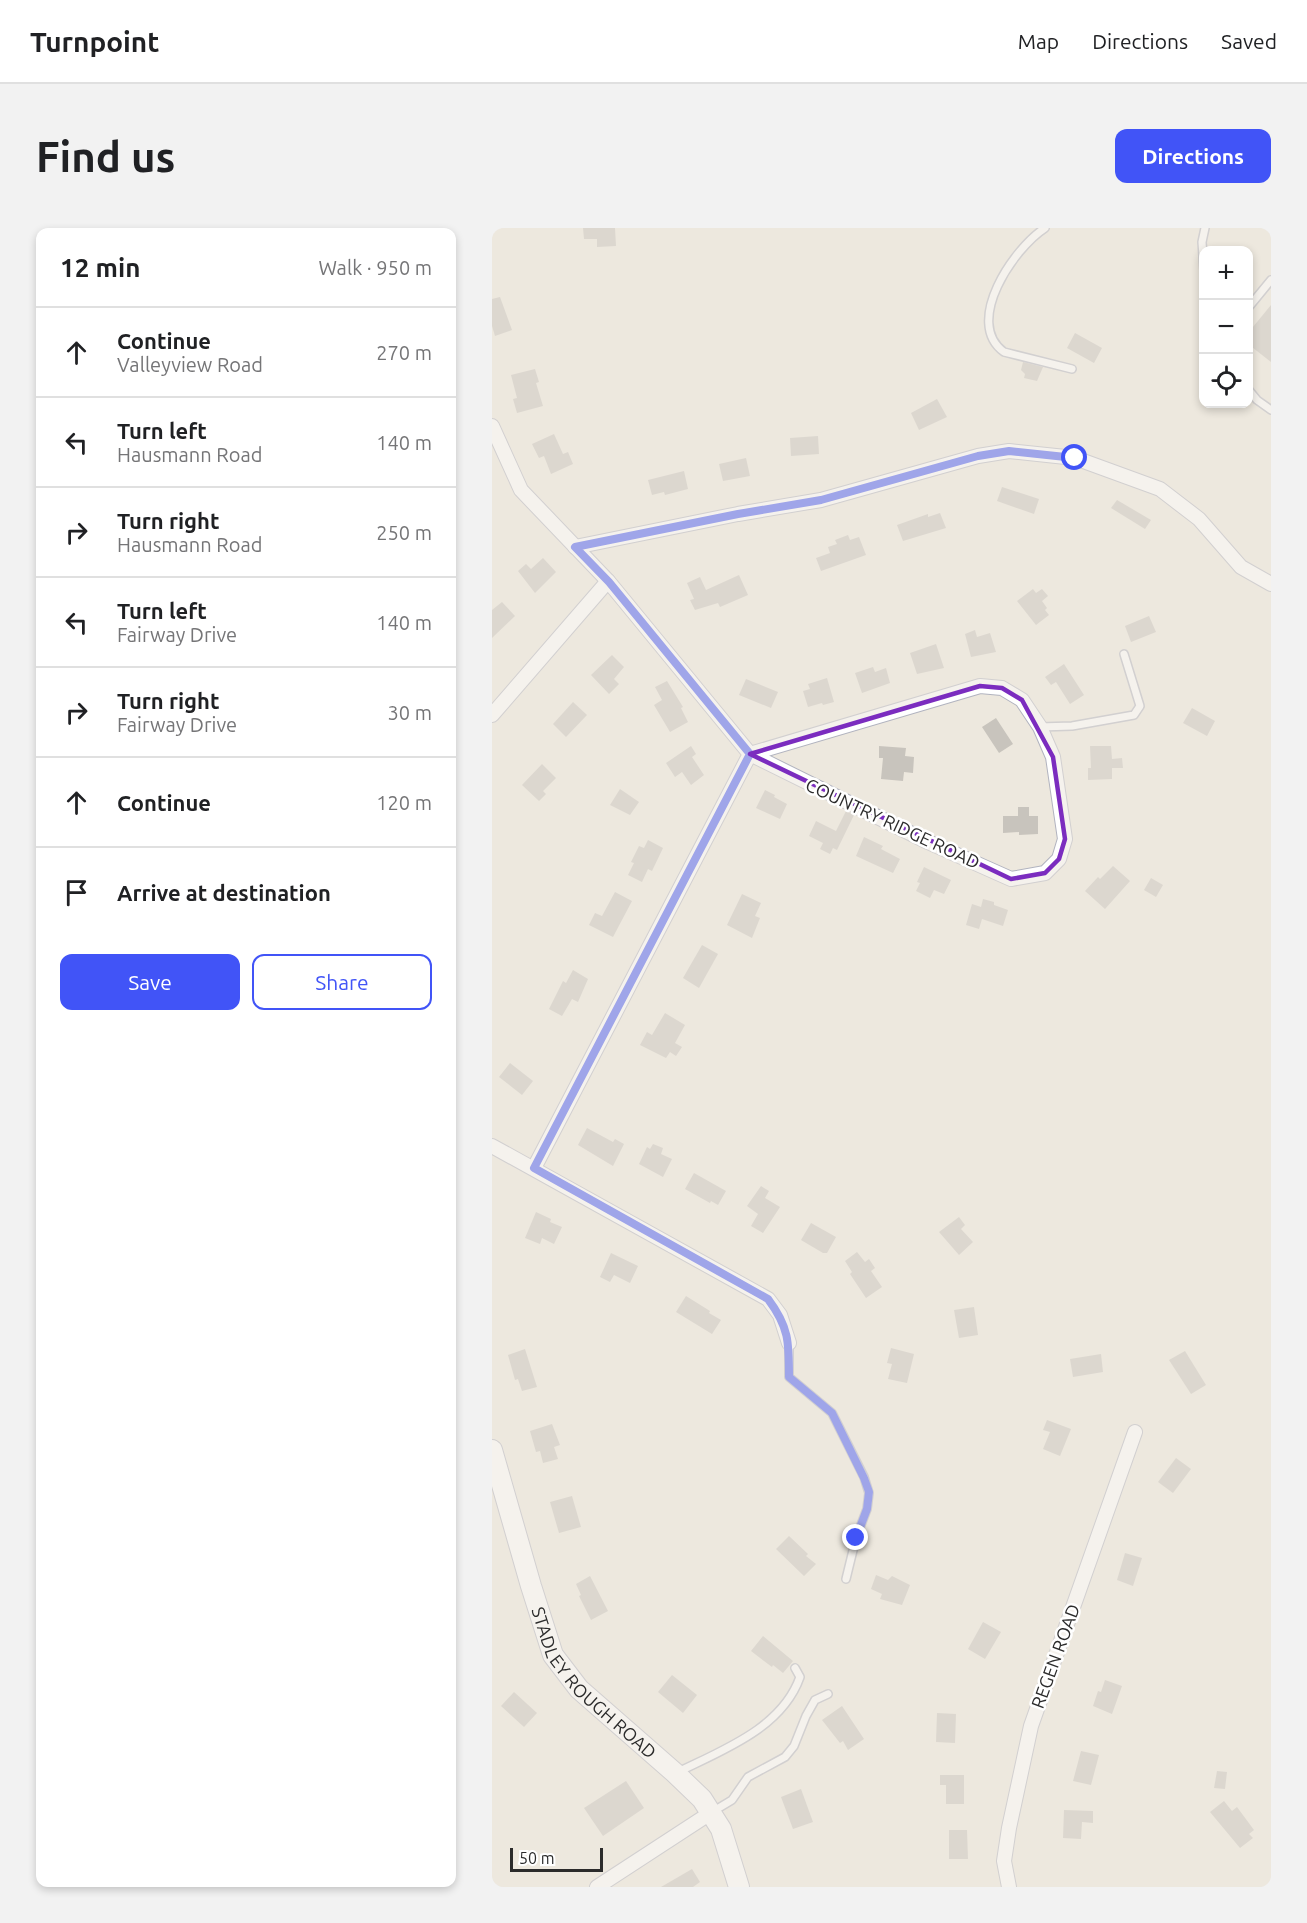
<!DOCTYPE html>
<html lang="en">
<head>
<meta charset="utf-8">
<style>
  :root { --surface:#fff; --page:#f2f2f2; --text:#202124; --muted:#757577; --line:#e0e0e0; --accent:#4154f7 }
  body { margin:0; font-family:Ubuntu,sans-serif; background:var(--page); color:var(--text) }
  .controls { position:absolute; right:18px; top:18px; display:grid; overflow:hidden; border-radius:12px; box-shadow:0 3px 9px #0003 }
  .controls button { width:54px; height:54px; display:grid; place-items:center; padding:0; border:0; border-bottom:2px solid var(--line); background:var(--surface); color:var(--text); font:30px sans-serif }
  .scale { position:absolute; left:18px; bottom:15px; width:93px; box-sizing:border-box; padding-left:6px; border:3px solid #2b2b2b; border-top:0; font-size:16px; line-height:21px; white-space:nowrap; color:#2b2b2b; -webkit-text-stroke:4px #fff; paint-order:stroke }
  .stop { position:absolute; width:18px; height:18px; margin:-14px; border:4px solid #4154f7; border-radius:50%; background:#fff }
  .stop.end { background:#4154f7; border-color:#fff; box-shadow:0 2px 6px #0008 }
  .list { margin:0; padding:0; list-style:none }
  h2 { display:flex; justify-content:space-between; align-items:center; height:78px; margin:0; padding:0 24px; font-size:26px }
  h2 small { font-size:20px; font-weight:400; color:var(--muted) }
  .list li { display:grid; grid-template-columns:39px 1fr auto; gap:18px; align-items:center; box-sizing:border-box; height:90px; padding:0 24px; border-top:2px solid var(--line) }
  .list b { display:block; font-size:22px; white-space:nowrap }
  .list p { margin:0; font-size:20px; white-space:nowrap; color:var(--muted) }
  .list em { font-size:20px; font-style:normal; color:var(--muted) }
  .actions { display:flex; gap:12px; padding:18px 24px }
  .actions a { flex:1; padding:14px 0; border:2px solid var(--accent); border-radius:12px; text-align:center; font-size:21px; color:var(--accent) }
  .actions .main { background:var(--accent); color:#fff }
  .icon { flex:none; width:33px; height:33px; fill:none; stroke:currentColor; stroke-width:2; stroke-linecap:round; stroke-linejoin:round }
  .map { position:relative; flex:none; width:779px; height:1659px; overflow:hidden; border-radius:12px }
  header { display:flex; align-items:center; gap:36px; box-sizing:border-box; height:84px; padding:0 30px; background:var(--surface); border-bottom:2px solid var(--line) }
  header strong { font-size:28px }
  nav { display:flex; gap:33px; margin-inline-start:auto; font-size:21px }
  .intro { display:flex; align-items:center; justify-content:space-between; box-sizing:border-box; height:144px; padding:0 36px }
  h1 { margin:0; font-size:42px }
  .button { padding:15px 27px; border-radius:12px; background:var(--accent); color:#fff; font-size:21px; font-weight:700 }
  main { display:flex; gap:36px; padding:0 36px }
  aside { flex:1; background:var(--surface); border-radius:12px; box-shadow:0 3px 9px #0003 }
  .map>svg:first-child { display:block }
  .building { fill:#c8c4bd }
  .lines { fill:none; stroke-linecap:round; stroke-linejoin:round }
  .service-casing { stroke:#b1b3bf; stroke-width:10 }
  .minor-casing { stroke:#b1b3bf; stroke-width:16 }
  .secondary-casing { stroke:#b1b3bf; stroke-width:22 }
  .service { stroke:#fff; stroke-width:7 }
  .minor { stroke:#fff; stroke-width:14 }
  .secondary { stroke:#fff; stroke-width:20 }
  .route { stroke:#4154f7; stroke-width:8 }
  .marked { fill:none; stroke:#7b2cbf; stroke-width:4.5; stroke-linejoin:round }
  .labels { text-anchor:middle; dominant-baseline:central; stroke-width:5; stroke-linejoin:round; paint-order:stroke }
  .street-label { font-size:18px; fill:#2b2b2b; stroke:#fff }
</style>
</head>
<body>
<header>
<strong>Turnpoint</strong>
<nav><a>Map</a><a>Directions</a><a>Saved</a></nav>
</header>
<div class="intro"><h1>Find us</h1><a class="button">Directions</a></div>
<main>
<aside>
<h2>12 min<small>Walk · 950 m</small></h2>
<ul class="list">
<li><svg class="icon" aria-label="ahead" viewBox="0 0 24 24"><path d="M12 20V5M6 11l6-6 6 6"/></svg><div><b>Continue</b><p>Valleyview Road</p></div><em>270 m</em></li>
<li><svg class="icon" aria-label="left" viewBox="0 0 24 24"><path d="M17 20v-9H6M10 6l-5 5 5 5"/></svg><div><b>Turn left</b><p>Hausmann Road</p></div><em>140 m</em></li>
<li><svg class="icon" aria-label="right" viewBox="0 0 24 24"><path d="M7 20v-9h11M14 6l5 5-5 5"/></svg><div><b>Turn right</b><p>Hausmann Road</p></div><em>250 m</em></li>
<li><svg class="icon" aria-label="left" viewBox="0 0 24 24"><path d="M17 20v-9H6M10 6l-5 5 5 5"/></svg><div><b>Turn left</b><p>Fairway Drive</p></div><em>140 m</em></li>
<li><svg class="icon" aria-label="right" viewBox="0 0 24 24"><path d="M7 20v-9h11M14 6l5 5-5 5"/></svg><div><b>Turn right</b><p>Fairway Drive</p></div><em>30 m</em></li>
<li><svg class="icon" aria-label="ahead" viewBox="0 0 24 24"><path d="M12 20V5M6 11l6-6 6 6"/></svg><div><b>Continue</b></div><em>120 m</em></li>
<li><svg class="icon" aria-label="arrive" viewBox="0 0 24 24"><path d="M6 21V4h12l-3 4 3 4H6"/></svg><div><b>Arrive at destination</b></div></li>
</ul>
<div class="actions"><a class="main">Save</a><a>Share</a></div>
</aside>
<div class="map">
<svg width="779" height="1659" viewBox="0 0 779 1659">
  <rect width="100%" height="100%" fill="#ede8de"/>
  <!-- building -->
  <g class="building">
    <polygon points="91,0 123,0 124,18 105,19 105,11 92,11"/>
    <polygon points="8,69 20,102 3,108 0,98 0,71"/>
    <polygon points="779,77 779,134 756,116 756,105"/>
    <polygon points="583,105 610,120 602,135 575,120"/>
    <polygon points="531,134 551,139 545,153 532,150 533,146 529,142"/>
    <polygon points="43,141 47,154 44,155 51,178 25,185 21,171 25,170 19,147"/>
    <polygon points="445,171 455,189 427,202 419,185"/>
    <polygon points="62,206 71,226 76,224 81,236 59,246 52,228 47,230 40,216"/>
    <polygon points="326,208 327,226 299,228 298,210"/>
    <polygon points="254,230 258,248 231,253 227,236"/>
    <polygon points="192,243 196,261 173,267 172,264 160,267 156,252"/>
    <polygon points="510,259 547,271 542,286 505,273"/>
    <polygon points="625,272 659,292 653,301 619,280"/>
    <polygon points="448,285 454,300 411,313 405,297 436,286 436,289"/>
    <polygon points="356,307 358,312 367,309 374,327 329,343 324,330 338,325 336,319 345,316 343,312"/>
    <polygon points="51,330 64,344 43,365 26,343 34,336 39,341"/>
    <polygon points="247,347 256,367 228,379 226,375 203,382 198,372 202,371 195,355 208,349 214,362"/>
    <polygon points="541,361 544,365 550,361 556,368 550,373 555,380 553,382 557,387 544,397 525,373"/>
    <polygon points="10,374 23,388 0,410 0,382"/>
    <polygon points="657,388 664,404 639,414 633,398"/>
    <polygon points="483,402 485,409 498,405 504,424 479,429 473,406"/>
    <polygon points="444,416 452,440 425,446 418,425"/>
    <polygon points="120,427 132,439 122,451 127,456 117,466 99,447"/>
    <polygon points="572,436 592,467 578,476 564,454 559,457 553,449"/>
    <polygon points="381,439 383,444 394,440 398,455 370,465 363,445"/>
    <polygon points="335,450 342,474 331,477 330,475 316,479 311,463 318,461 316,456"/>
    <polygon points="254,451 286,464 279,480 247,467"/>
    <polygon points="175,453 191,479 189,480 196,494 178,504 162,477 170,472 163,459"/>
    <polygon points="81,474 95,487 74,509 61,496"/>
    <polygon points="700,480 723,493 715,508 691,495"/>
    <polygon points="504,490 521,516 507,525 490,499"/>
    <polygon points="199,518 204,526 200,529 212,547 199,557 190,544 183,549 174,535"/>
    <polygon points="387,518 414,520 413,528 422,529 421,545 412,544 411,553 389,551 391,530 387,530"/>
    <polygon points="598,518 619,518 620,531 630,530 631,540 620,540 620,551 596,552 596,540 599,540"/>
    <polygon points="50,536 64,550 51,563 54,566 47,573 30,557"/>
    <polygon points="128,561 147,574 138,587 118,577"/>
    <polygon points="273,562 283,567 282,569 295,576 288,591 264,580"/>
    <polygon points="526,579 537,579 537,588 546,588 546,606 527,607 527,604 511,605 511,588 526,588"/>
    <polygon points="354,583 362,587 345,622 341,620 338,626 328,621 331,615 317,608 324,593 344,603"/>
    <polygon points="372,609 391,618 389,621 408,631 401,645 364,628"/>
    <polygon points="156,612 171,620 160,643 156,641 150,654 136,647 142,635 139,634 147,618 152,620"/>
    <polygon points="621,638 638,653 613,681 593,663 606,649 608,651"/>
    <polygon points="432,639 459,652 452,666 442,662 438,670 424,663 428,655 425,654"/>
    <polygon points="659,650 671,657 664,669 652,662"/>
    <polygon points="123,664 140,673 121,709 97,697 103,685 110,688"/>
    <polygon points="250,666 269,675 263,688 268,690 260,710 235,697"/>
    <polygon points="491,671 502,674 502,677 516,682 511,698 490,691 487,701 474,697 480,676 489,679"/>
    <polygon points="210,717 226,726 207,760 191,750"/>
    <polygon points="81,742 96,751 86,774 80,771 70,788 57,781 71,753 74,755"/>
    <polygon points="173,785 193,797 183,815 190,819 184,828 178,824 174,830 148,817 155,804 160,807"/>
    <polygon points="18,835 41,853 30,867 7,849"/>
    <polygon points="95,900 121,914 123,911 132,916 121,938 86,917"/>
    <polygon points="161,916 171,920 169,926 180,931 171,949 147,936 155,919 158,921"/>
    <polygon points="202,945 234,963 226,977 219,973 218,975 193,961"/>
    <polygon points="269,958 277,963 273,970 288,979 271,1005 259,998 266,986 255,978"/>
    <polygon points="44,984 59,991 58,994 70,999 62,1016 50,1010 48,1016 33,1010"/>
    <polygon points="467,989 473,997 469,1001 481,1014 467,1027 447,1004"/>
    <polygon points="319,995 344,1009 335,1025 331,1025 309,1012"/>
    <polygon points="365,1024 373,1034 377,1031 383,1040 379,1043 390,1059 374,1070 358,1046 360,1044 353,1033"/>
    <polygon points="119,1025 146,1038 138,1055 122,1047 118,1054 108,1049"/>
    <polygon points="194,1068 218,1083 217,1085 229,1092 220,1106 184,1084"/>
    <polygon points="482,1079 486,1107 467,1110 462,1082"/>
    <polygon points="399,1120 422,1126 415,1155 396,1151 400,1136 395,1135"/>
    <polygon points="33,1121 45,1159 30,1163 26,1151 23,1152 16,1127"/>
    <polygon points="693,1123 714,1157 699,1166 677,1132"/>
    <polygon points="609,1126 611,1144 581,1149 578,1131"/>
    <polygon points="555,1192 579,1201 568,1228 551,1221 558,1204 551,1202"/>
    <polygon points="60,1196 68,1217 62,1219 66,1231 51,1235 48,1223 44,1224 38,1203"/>
    <polygon points="684,1230 699,1241 681,1265 666,1254"/>
    <polygon points="80,1268 89,1299 67,1305 58,1274"/>
    <polygon points="297,1308 316,1326 314,1328 324,1336 312,1348 284,1321"/>
    <polygon points="633,1325 650,1330 641,1358 625,1352"/>
    <polygon points="384,1347 396,1352 400,1348 418,1357 410,1377 388,1371 390,1366 379,1361"/>
    <polygon points="98,1348 116,1383 99,1392 87,1368 89,1367 84,1356"/>
    <polygon points="491,1394 509,1404 493,1431 476,1421"/>
    <polygon points="271,1408 301,1433 291,1445 281,1437 280,1439 259,1423"/>
    <polygon points="180,1447 205,1467 191,1485 166,1464"/>
    <polygon points="613,1452 630,1458 620,1486 601,1478 606,1463 609,1464"/>
    <polygon points="22,1464 45,1485 32,1499 9,1478"/>
    <polygon points="350,1478 372,1511 356,1522 351,1513 348,1515 330,1492"/>
    <polygon points="445,1485 464,1486 463,1515 444,1514"/>
    <polygon points="589,1523 607,1527 599,1557 581,1553"/>
    <polygon points="725,1543 735,1544 733,1561 722,1560"/>
    <polygon points="448,1547 472,1547 472,1576 454,1576 454,1557 448,1557"/>
    <polygon points="134,1553 152,1580 111,1608 92,1580"/>
    <polygon points="309,1561 321,1594 301,1601 289,1569"/>
    <polygon points="732,1573 740,1583 745,1579 762,1602 757,1606 761,1610 748,1620 718,1584"/>
    <polygon points="572,1582 601,1583 601,1595 590,1594 589,1611 571,1610"/>
    <polygon points="457,1602 475,1602 476,1631 457,1631"/>
    <polygon points="200,1641 208,1654 201,1659 169,1659"/>
  </g>
  <g class="lines">
    <defs>
      <g id="service">
        <path d="M553,0C522,20 471,94 512,124L580,141"/>
        <polyline points="712,42 710,14 713,0"/>
        <polyline points="756,80 779,52"/>
        <polyline points="756,161 765,172 779,182"/>
        <polyline points="548,499 580,498 642,487 648,478 632,426"/>
        <polyline points="297,1115 297,1149 340,1185 372,1249 377,1265 375,1281 364,1310 354,1351"/>
        <path d="M186,1544C231,1522 290,1500 308,1449L303,1440"/>
        <polyline points="220,1584 240,1572 256,1549 293,1529 302,1518 314,1488 323,1472 336,1466"/>
      </g>
      <g id="minor">
        <polyline points="0,198 29,262 116,353 258,526 42,940"/>
        <polyline points="83,319 246,286 329,272 486,228 517,223 583,230 668,261 707,291 749,339 779,356"/>
        <polygon points="488,458 510,460 530,472 548,499 561,529 573,611 567,631 553,645 519,651 436,614 258,526"/>
        <polyline points="0,487 116,353"/>
        <polyline points="0,918 276,1071 288,1087 297,1115"/>
        <polyline points="105,1659 220,1584"/>
        <polyline points="517,1659 512,1633 517,1600 539,1498 643,1204"/>
      </g>
      <g id="secondary">
        <path id="s1" d="M0,1222L39,1358L61,1427L87,1461L183,1545L210,1571L229,1601L247,1659"/>
      </g>
    </defs>
    <!-- service casing -->
    <use href="#service" class="service-casing"/>
    <!-- minor casing -->
    <use href="#minor" class="minor-casing"/>
    <!-- secondary casing -->
    <use href="#secondary" class="secondary-casing"/>
    <!-- service -->
    <use href="#service" class="service"/>
    <!-- minor -->
    <use href="#minor" class="minor"/>
    <!-- secondary -->
    <use href="#secondary" class="secondary"/>
  </g>
  <g class="lines">
    <!-- route -->
    <path class="route" d="M364,1310L375,1281L377,1264L372,1250L340,1185L297,1149C297,1114 297,1099 276,1071L42,940L258,526L117,354L83,319L246,286L329,272L486,228L517,223L583,230"/>
  </g>
  <!-- marked area -->
  <path d="M0 0H779V1659H0ZM488,458L510,460L530,472L561,529L573,611L567,631L553,645L519,651L258,526Z" fill="#ede8de" fill-opacity=".55" fill-rule="evenodd"/>
  <path class="marked" d="M488,458L510,460L530,472L561,529L573,611L567,631L553,645L519,651L258,526Z"/>
  <g class="labels">
    <!-- street labels -->
    <g class="street-label">
      <text transform="translate(401 595) rotate(25)">COUNTRY RIDGE ROAD</text>
      <text transform="translate(563 1428) rotate(-70)">REGEN ROAD</text>
      <text stroke="none"><textPath href="#s1" startOffset="260">STADLEY ROUGH ROAD</textPath></text>
    </g>
  </g>
</svg>
<div class="controls">
<button>+</button>
<button>−</button>
<button><svg class="icon" aria-label="locate" viewBox="0 0 24 24"><circle cx="12" cy="12" r="6"/><path d="M12 2v4M12 18v4M2 12h4M18 12h4"/></svg></button>
</div>
<div class="scale">50 m</div>
<div class="stop" style="left:583px;top:230px"></div>
<div class="stop end" style="left:364px;top:1310px"></div>
</div>
</main>
</body>
</html>
